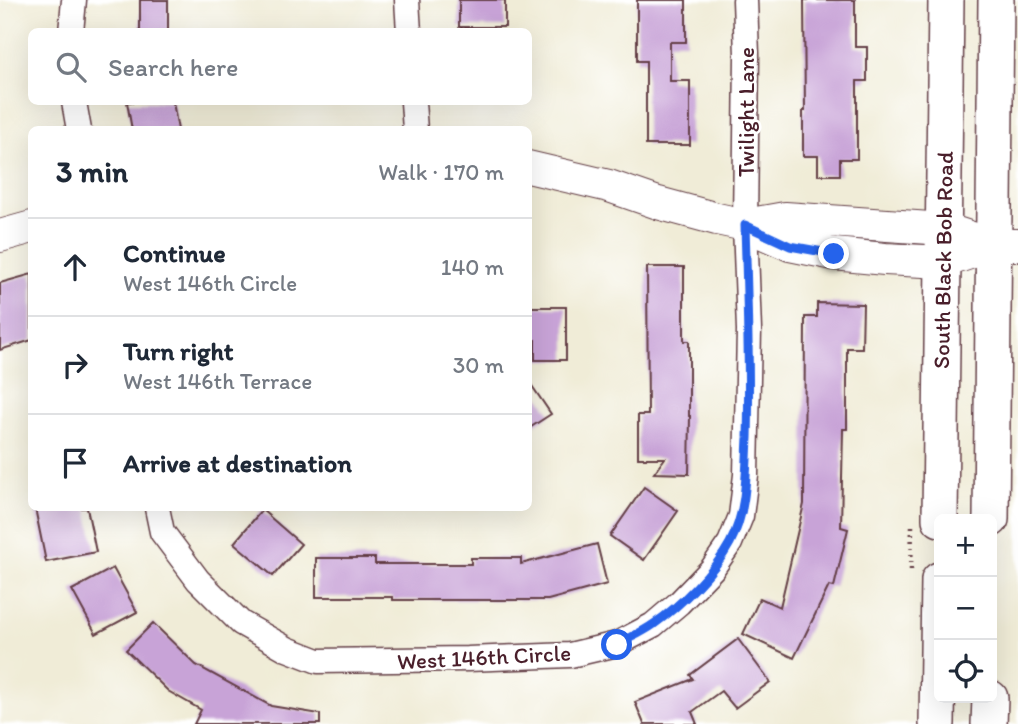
<!DOCTYPE html>
<html lang="en">
<head>
<meta charset="utf-8">
<style>
  :root { --surface:#fff; --page:#f6f6f7; --text:#1f2937; --muted:#747a83; --line:#e0e1e3 }
  body { margin:0; font-family:Itim,sans-serif; background:var(--page); color:var(--text) }
  .controls { position:absolute; right:21px; bottom:21px; display:grid; overflow:hidden; border-radius:10px; box-shadow:0 7px 28px #0002 }
  .controls button { width:63px; height:63px; display:grid; place-items:center; padding:0; border:0; border-bottom:2px solid var(--line); background:var(--surface); color:var(--text); font:35px sans-serif }
  .stop { position:absolute; width:21px; height:21px; margin:-16px; border:5px solid #2563eb; border-radius:50%; background:#fff }
  .stop.end { background:#2563eb; border-color:#fff; box-shadow:0 2px 7px #0008 }
  .list { margin:0; padding:0; list-style:none }
  h2 { display:flex; justify-content:space-between; align-items:center; height:91px; margin:0; padding:0 28px; font-size:30px }
  h2 small { font-size:23px; font-weight:400; color:var(--muted) }
  .list li { display:grid; grid-template-columns:46px 1fr auto; gap:21px; align-items:center; box-sizing:border-box; height:98px; padding:0 28px; border-top:2px solid var(--line) }
  .list b { display:block; font-size:26px; white-space:nowrap }
  .list p { margin:0; font-size:23px; white-space:nowrap; color:var(--muted) }
  .list em { font-size:23px; font-style:normal; color:var(--muted) }
  .icon { flex:none; width:38px; height:38px; fill:none; stroke:currentColor; stroke-width:2; stroke-linecap:round; stroke-linejoin:round }
  .map { position:relative; flex:none; width:1018px; height:724px; overflow:hidden }
  .search { position:absolute; background:var(--surface); box-shadow:0 7px 28px #0002; left:28px; top:28px; width:504px; height:77px; display:flex; align-items:center; gap:18px; box-sizing:border-box; padding:0 24px; border-radius:10px; color:var(--muted); font-size:26px }
  .panel { position:absolute; background:var(--surface); box-shadow:0 7px 28px #0002; left:28px; top:126px; width:504px; height:385px; border-radius:10px }
  .map>svg:first-child { display:block }
  .building { fill:#c8a3d7 }
  .lines { fill:none; stroke-linecap:round; stroke-linejoin:round }
  .minor-casing { stroke:#633e45; stroke-width:27 }
  .tertiary-casing { stroke:#633e45; stroke-width:34 }
  .secondary-casing { stroke:#633e45; stroke-width:38 }
  .path { stroke:#633e45; stroke-width:4.5; stroke-dasharray:2 5; stroke-linecap:butt }
  .minor { stroke:#fff; stroke-width:24 }
  .tertiary { stroke:#fff; stroke-width:32 }
  .secondary { stroke:#fff; stroke-width:35 }
  .route { stroke:#2563eb; stroke-width:9 }
  .labels { text-anchor:middle; dominant-baseline:central; stroke-width:5; stroke-linejoin:round; paint-order:stroke }
  .street-label { font-size:23px; fill:#4a1f2b; stroke:#fff }
</style>
</head>
<body>
<div class="map">
<svg width="1018" height="724" viewBox="0 0 1018 724">
  <rect width="100%" height="100%" fill="#fff"/>
  <filter id="ink" filterUnits="userSpaceOnUse"><feTurbulence type="fractalNoise" baseFrequency=".0143" numOctaves="2"/><feDisplacementMap in="SourceGraphic" scale="14" xChannelSelector="R" yChannelSelector="G"/><feConvolveMatrix kernelMatrix="1 2 1 2 8 2 1 2 1" color-interpolation-filters="sRGB"/></filter>
  <filter id="wash" filterUnits="userSpaceOnUse"><feTurbulence type="fractalNoise" baseFrequency=".00686" numOctaves="4" result="noise"/><feDisplacementMap in="SourceGraphic" scale="28" xChannelSelector="R" yChannelSelector="G"/><feGaussianBlur stdDeviation="1.57" result="paint"/><feColorMatrix in="noise" values="0 0 0 0 0 0 0 0 0 0 0 0 0 0 0 0 0 1.4 0 .05"/><feComposite in="paint" operator="in"/></filter>
  <g filter="url(#wash)">
    <rect width="100%" height="100%" fill="#f0ecd7"/>
    <g id="blocks">
      <!-- building -->
      <g class="building">
        <rect x="140" y="0" width="28" height="32"/>
        <rect x="459" y="0" width="46" height="27"/>
        <polygon points="637,0 686,0 686,42 670,42 670,81 690,81 690,145 646,145 646,61 637,61"/>
        <polygon points="804,0 855,0 855,47 867,47 867,81 857,81 857,159 840,159 840,175 818,175 818,156 803,156 803,111 805,111"/>
        <polygon points="127,102 173,102 178,130 132,130"/>
        <polygon points="647,267 684,267 684,341 689,341 689,416 690,416 689,474 654,473 665,458 638,458 638,415 648,415"/>
        <polygon points="32,274 32,340 0,350 0,283"/>
        <polygon points="817,303 863,304 862,348 847,348 847,429 843,429 841,527 848,529 834,587 829,586 794,658 743,634 760,598 780,607 804,504 805,317 817,317"/>
        <polygon points="528,307 566,307 566,360 535,360 535,340 528,340"/>
        <polygon points="528,380 551,414 528,429"/>
        <polygon points="644,487 678,511 644,560 610,536"/>
        <polygon points="35,508 87,508 96,552 46,562"/>
        <polygon points="262,510 301,544 273,576 234,543"/>
        <polygon points="597,544 607,584 548,600 393,600 393,597 316,597 316,558 375,558 375,564 471,564 471,558 521,558 521,564"/>
        <polygon points="113,568 137,612 96,634 72,590"/>
        <polygon points="153,623 196,665 271,706 320,714 320,724 194,724 201,710 168,691 126,650"/>
        <polygon points="738,639 770,682 735,708 721,691 692,712 697,724 644,724 635,702 693,679 690,675"/>
      </g>
    </g>
  </g>
  <g filter="url(#ink)">
    <use href="#blocks" fill-opacity="0" stroke="#633e45" stroke-width="2"/>
    <g class="lines">
      <defs>
        <g id="minor">
          <polyline points="407,0 409,32"/>
          <polyline points="71,32 74,0"/>
          <polyline points="74,102 79,130"/>
          <polyline points="413,102 415,130"/>
          <polyline points="157,508 162,532 198,580 241,623 287,649 318,661 468,659 570,655 617,644 653,625 679,603 712,569 730,543 741,516 746,475 749,330 745,225 747,55 745,0"/>
        </g>
        <g id="tertiary">
          <polyline points="528,167 609,186 658,203 717,219 745,225 790,245 834,254 885,259 943,262 993,245"/>
          <polyline points="745,225 785,218 916,227 944,229 993,245 1018,245"/>
          <polyline points="0,236 32,227"/>
        </g>
        <g id="secondary">
          <polyline points="940,519 946,0"/>
          <polyline points="991,519 996,0"/>
          <polyline points="937,724 939,580"/>
          <polyline points="989,724 990,698"/>
        </g>
      </defs>
      <!-- minor casing -->
      <use href="#minor" class="minor-casing"/>
      <!-- tertiary casing -->
      <use href="#tertiary" class="tertiary-casing"/>
      <!-- secondary casing -->
      <use href="#secondary" class="secondary-casing"/>
      <!-- path -->
      <polyline class="path" points="911,570 912,526"/>
      <!-- minor -->
      <use href="#minor" class="minor"/>
      <!-- tertiary -->
      <use href="#tertiary" class="tertiary"/>
      <!-- secondary -->
      <use href="#secondary" class="secondary"/>
    </g>
  </g>
  <g class="lines" filter="url(#ink)">
    <!-- route -->
    <path class="route" d="M617,645C629,638 643,632 654,624C680,606 715,571 730,543C747,512 746,473 748,438C750,367 747,296 745,225L790,246L834,254"/>
  </g>
  <g class="labels">
    <!-- street labels -->
    <g class="street-label">
      <text transform="translate(746 112) rotate(-90)">Twilight Lane</text>
      <text transform="translate(943 260) rotate(-89)">South Black Bob Road</text>
      <text transform="translate(484 657) rotate(-3)">West 146th Circle</text>
    </g>
  </g>
</svg>
<div class="controls">
<button>+</button>
<button>−</button>
<button><svg class="icon" aria-label="locate" viewBox="0 0 24 24"><circle cx="12" cy="12" r="6"/><path d="M12 2v4M12 18v4M2 12h4M18 12h4"/></svg></button>
</div>
<div class="stop" style="left:617px;top:645px"></div>
<div class="stop end" style="left:834px;top:254px"></div>
<div class="search"><svg class="icon" aria-label="search" viewBox="0 0 24 24"><circle cx="10" cy="10" r="6"/><path d="M15 15l6 6"/></svg>Search here</div>
<section class="panel">
<h2>3 min<small>Walk · 170 m</small></h2>
<ul class="list">
<li><svg class="icon" aria-label="ahead" viewBox="0 0 24 24"><path d="M12 20V5M6 11l6-6 6 6"/></svg><div><b>Continue</b><p>West 146th Circle</p></div><em>140 m</em></li>
<li><svg class="icon" aria-label="right" viewBox="0 0 24 24"><path d="M7 20v-9h11M14 6l5 5-5 5"/></svg><div><b>Turn right</b><p>West 146th Terrace</p></div><em>30 m</em></li>
<li><svg class="icon" aria-label="arrive" viewBox="0 0 24 24"><path d="M6 21V4h12l-3 4 3 4H6"/></svg><div><b>Arrive at destination</b></div></li>
</ul>
</section>
</div>
</body>
</html>
